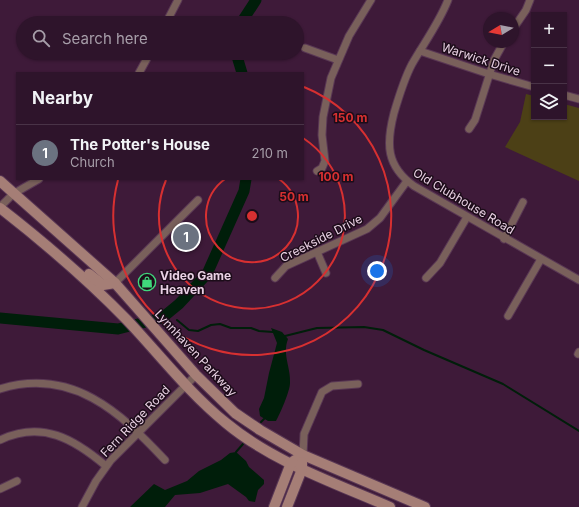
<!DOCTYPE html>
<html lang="en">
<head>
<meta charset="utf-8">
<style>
  :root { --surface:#2e142b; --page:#3a2137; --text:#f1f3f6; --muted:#a79ea9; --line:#493347; --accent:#db2777 }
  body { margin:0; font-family:Inter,sans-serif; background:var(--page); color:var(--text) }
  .controls { position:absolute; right:12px; top:12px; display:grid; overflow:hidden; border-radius:0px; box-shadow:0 1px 3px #0004 }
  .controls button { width:36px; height:36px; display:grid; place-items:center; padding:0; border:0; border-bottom:1px solid var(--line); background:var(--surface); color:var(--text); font:20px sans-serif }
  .compass { position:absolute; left:483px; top:12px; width:36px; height:36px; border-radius:50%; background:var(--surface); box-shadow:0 1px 3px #0004; rotate:260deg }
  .you { position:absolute; left:377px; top:271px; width:14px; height:14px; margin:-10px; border:3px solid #fff; border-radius:50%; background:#1a73e8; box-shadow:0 0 0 6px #1a73e833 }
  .badge { display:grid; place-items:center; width:26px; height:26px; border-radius:50%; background:var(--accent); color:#fff; font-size:13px; font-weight:700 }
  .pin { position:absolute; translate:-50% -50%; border:2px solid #fff; box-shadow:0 1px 4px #0006 }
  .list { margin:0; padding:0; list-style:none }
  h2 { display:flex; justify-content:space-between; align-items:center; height:52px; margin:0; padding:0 16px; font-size:17px }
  h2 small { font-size:13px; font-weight:400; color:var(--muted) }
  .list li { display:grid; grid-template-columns:26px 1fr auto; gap:12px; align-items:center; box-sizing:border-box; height:56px; padding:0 16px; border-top:1px solid var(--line) }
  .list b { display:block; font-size:15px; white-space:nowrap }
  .list p { margin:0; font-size:13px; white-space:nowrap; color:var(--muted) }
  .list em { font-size:13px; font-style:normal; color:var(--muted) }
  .icon { flex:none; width:22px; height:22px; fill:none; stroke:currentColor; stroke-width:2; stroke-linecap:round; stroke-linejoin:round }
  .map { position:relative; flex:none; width:579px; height:507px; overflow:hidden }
  .search { position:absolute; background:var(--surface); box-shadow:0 1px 3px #0004; left:16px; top:16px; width:288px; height:44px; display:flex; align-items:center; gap:10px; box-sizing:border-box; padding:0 14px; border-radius:22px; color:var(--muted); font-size:15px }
  .panel { position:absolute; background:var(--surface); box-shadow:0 1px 3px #0004; left:16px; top:72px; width:288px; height:108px; border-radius:0px }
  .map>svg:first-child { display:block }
  .green { fill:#4c4016 }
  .water { fill:#001e0a }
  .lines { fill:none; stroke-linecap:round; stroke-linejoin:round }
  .stream { stroke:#001e0a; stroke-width:2 }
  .river { stroke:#001e0a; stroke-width:11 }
  .street-casing { stroke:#593754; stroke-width:9 }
  .secondary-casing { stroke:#593754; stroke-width:12 }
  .street { stroke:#79605b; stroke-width:7 }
  .secondary { stroke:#a57e76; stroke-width:10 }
  .ring { fill:none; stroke:#d73031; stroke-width:2 }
  .labels { text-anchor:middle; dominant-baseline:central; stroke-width:3; stroke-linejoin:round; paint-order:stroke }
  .street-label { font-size:12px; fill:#e9d1e4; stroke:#1c0c19 }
  .poi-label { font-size:12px; font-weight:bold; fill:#e9d1e4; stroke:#1c0c19; text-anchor:start }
  .centre { fill:#d73031; stroke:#1c0c19; stroke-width:2 }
  .ring-label { font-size:12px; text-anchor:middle; font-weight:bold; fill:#d73031; stroke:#1c0c19; stroke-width:3; stroke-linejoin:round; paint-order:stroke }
</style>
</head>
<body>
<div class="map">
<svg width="579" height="507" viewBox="0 0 579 507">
  <rect width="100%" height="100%" fill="#3e1a39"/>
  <!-- green -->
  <polygon class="green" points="526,94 534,96 534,117 564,117 564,104 579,108 579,181 505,147 520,122"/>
  <!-- water -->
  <g class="water">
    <path d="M271,328L282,332L288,339C282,355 291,367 290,383C290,391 280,414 276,421H268L260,416L259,409L264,398L269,373L277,343Z"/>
    <polygon points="236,452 246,461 249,467 264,480 264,484 258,490 255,502 249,501 246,497 228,484 200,493 175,495 165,507 130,507 154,484 165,490 187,481 199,471 221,460 230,453"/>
  </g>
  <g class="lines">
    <!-- stream -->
    <g class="stream">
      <polyline points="177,320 189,330 198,331 211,325 220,324 231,328 251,328 259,331 273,332"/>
      <polyline points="285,336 317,328 364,327 383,330 424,350 503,384 579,431"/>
      <polyline points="261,422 264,419"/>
      <polyline points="236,452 243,444"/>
    </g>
    <!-- river -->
    <g class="river">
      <polyline points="241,23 256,0"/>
      <polyline points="236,53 242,73"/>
      <polyline points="0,318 118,329 162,318 179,304 207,274 244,191 246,179"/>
    </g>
    <defs>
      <g id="street">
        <path d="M448,0C439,23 424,43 412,64C404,79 399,96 394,113C386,144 386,166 414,186L579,280"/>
        <polyline points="166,23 178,0"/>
        <polyline points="513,29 526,10 530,0"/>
        <polyline points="305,48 338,60"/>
        <polyline points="420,51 489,74 534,87"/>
        <polyline points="139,73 150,53"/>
        <polyline points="564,95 579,99"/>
        <polyline points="469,129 475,120 494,60 504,42"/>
        <polyline points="317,171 322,168 325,161 322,135 323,117 331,78 349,36 371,0"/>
        <polyline points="0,207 13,194 39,179"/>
        <polyline points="504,239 523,202"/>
        <polyline points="317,252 326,273"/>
        <polyline points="275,278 286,266 367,229 380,218 407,181"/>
        <polyline points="426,278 440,263 467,217"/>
        <polyline points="115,283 198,200"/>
        <polyline points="508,316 541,259"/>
        <polyline points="578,354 579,352"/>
        <path d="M0,389C72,367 120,412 165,460"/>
        <path d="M0,440C42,420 74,439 106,466"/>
        <polyline points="303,455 304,434 322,392 332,386 358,384"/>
        <polyline points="0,489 17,481"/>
        <polyline points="82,507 96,481 111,460 196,375"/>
      </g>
      <g id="secondary">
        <polyline points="0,181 115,283 196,375 235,413 260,430 303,455 425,507"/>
        <path d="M0,208C45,243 87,279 127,320C160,355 189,393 226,423C273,462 335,483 390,507"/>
        <polyline points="89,274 103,285 115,283"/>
        <polyline points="274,507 291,463 295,460"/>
        <polyline points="287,507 302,469 302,462"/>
      </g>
    </defs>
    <!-- street casing -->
    <use href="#street" class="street-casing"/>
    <!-- secondary casing -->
    <use href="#secondary" class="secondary-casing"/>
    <!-- street -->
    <use href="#street" class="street"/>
    <!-- secondary -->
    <use href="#secondary" class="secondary"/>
  </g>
  <!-- distance rings -->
  <g class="ring">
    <path d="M279 179A46 46 0 1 1 225 179"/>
    <path d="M303 138A93 93 0 1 1 166 180"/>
    <path d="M304 87A139 139 0 1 1 118 180"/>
  </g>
  <!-- icons -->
  <defs>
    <symbol id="shop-ring" viewBox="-11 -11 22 22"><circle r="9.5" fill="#1c0c19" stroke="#40d77c" stroke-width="1.5"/><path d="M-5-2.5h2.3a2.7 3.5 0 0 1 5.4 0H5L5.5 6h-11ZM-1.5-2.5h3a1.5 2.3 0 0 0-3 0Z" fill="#40d77c"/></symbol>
  </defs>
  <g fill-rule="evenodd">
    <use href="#shop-ring" x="137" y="272" width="20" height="20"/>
  </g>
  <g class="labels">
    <!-- street labels -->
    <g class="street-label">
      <text transform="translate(481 59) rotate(18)">Warwick Drive</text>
      <text transform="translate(464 201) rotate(31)">Old Clubhouse Road</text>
      <text transform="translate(321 238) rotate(-27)">Creekside Drive</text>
      <text transform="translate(196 353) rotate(47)">Lynnhaven Parkway</text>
      <text transform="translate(135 421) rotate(-46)">Fern Ridge Road</text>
    </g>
    <!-- poi labels -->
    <g class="poi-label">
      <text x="160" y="275">Video Game<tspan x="160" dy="14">Heaven</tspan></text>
    </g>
  </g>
  <circle cx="252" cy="216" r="6" class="centre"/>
  <g class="ring-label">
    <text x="350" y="122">150 m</text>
    <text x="336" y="181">100 m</text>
    <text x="294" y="201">50 m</text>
  </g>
</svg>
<div class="controls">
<button>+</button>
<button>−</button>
<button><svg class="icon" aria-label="layers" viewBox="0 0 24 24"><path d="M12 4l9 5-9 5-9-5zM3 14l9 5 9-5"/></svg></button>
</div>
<svg class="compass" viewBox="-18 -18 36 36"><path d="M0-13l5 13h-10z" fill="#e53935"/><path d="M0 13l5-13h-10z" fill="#a79ea9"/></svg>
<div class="you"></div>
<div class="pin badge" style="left:186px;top:237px;background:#6b7280">1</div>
<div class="search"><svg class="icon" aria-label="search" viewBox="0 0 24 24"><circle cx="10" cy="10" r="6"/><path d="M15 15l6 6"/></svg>Search here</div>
<section class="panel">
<h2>Nearby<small></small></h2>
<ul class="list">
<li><span class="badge" style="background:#6b7280">1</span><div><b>The Potter's House</b><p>Church</p></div><em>210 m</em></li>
</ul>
</section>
</div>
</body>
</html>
